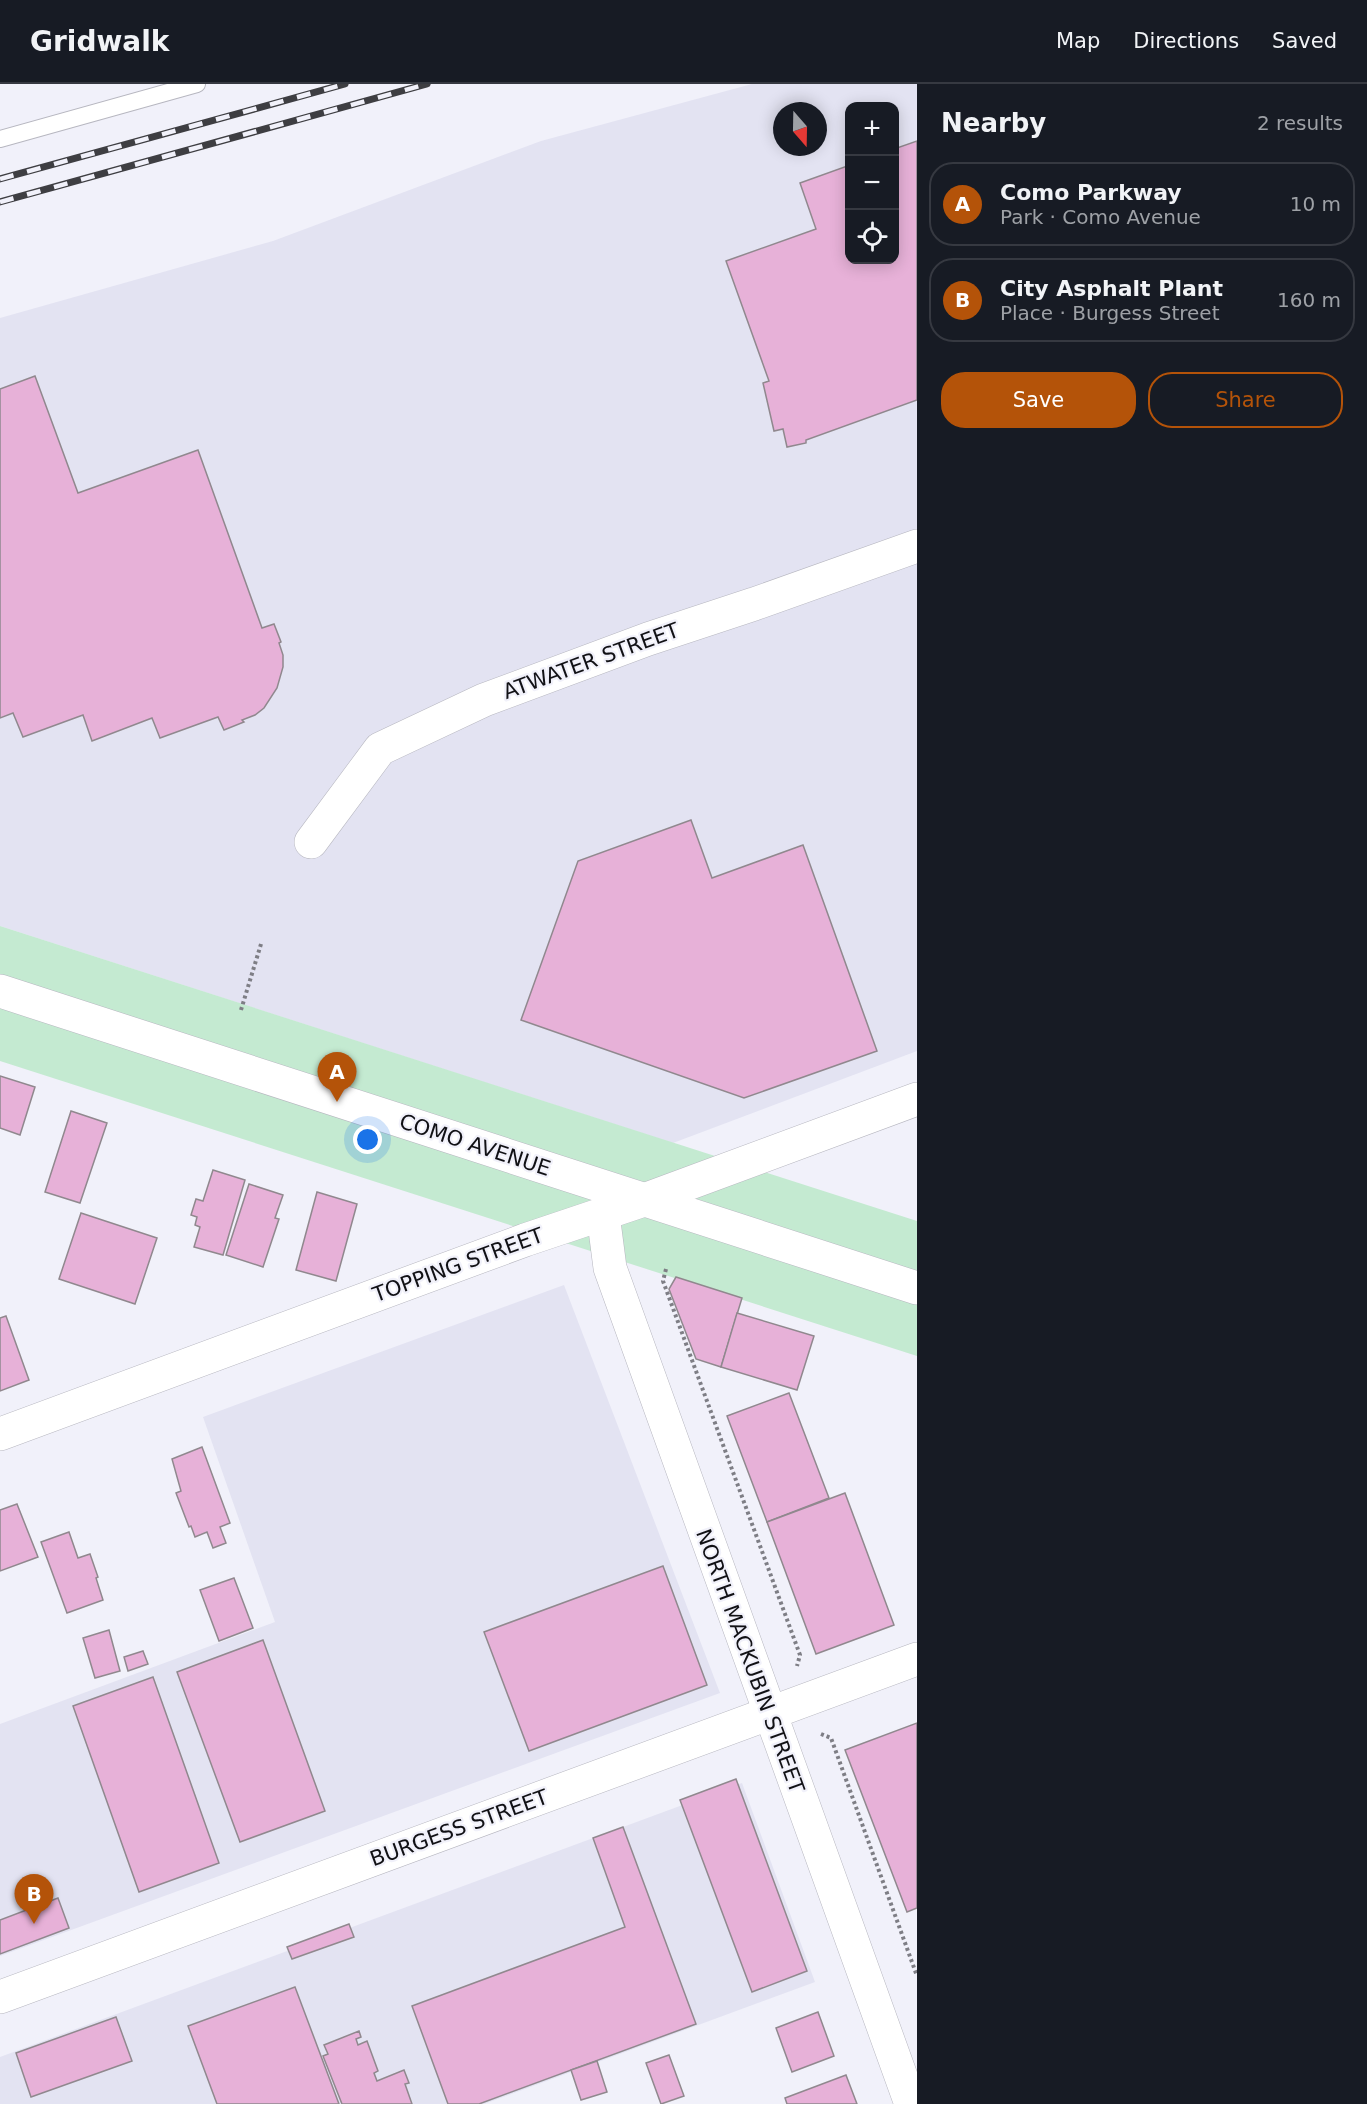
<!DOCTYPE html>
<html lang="en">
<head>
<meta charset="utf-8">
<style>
  :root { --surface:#171b24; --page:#242831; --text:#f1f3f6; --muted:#9ea1a6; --line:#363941; --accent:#b45309 }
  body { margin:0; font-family:"DejaVu Sans",sans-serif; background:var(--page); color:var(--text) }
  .controls { position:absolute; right:18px; top:18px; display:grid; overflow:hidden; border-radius:12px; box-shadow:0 3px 15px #0003 }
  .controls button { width:54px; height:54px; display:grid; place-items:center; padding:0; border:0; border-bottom:2px solid var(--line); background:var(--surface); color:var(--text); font:30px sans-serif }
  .compass { position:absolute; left:773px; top:18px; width:54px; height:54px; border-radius:50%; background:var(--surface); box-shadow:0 3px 15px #0003; rotate:160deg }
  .you { position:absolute; left:368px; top:1056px; width:21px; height:21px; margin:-15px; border:4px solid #fff; border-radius:50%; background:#1a73e8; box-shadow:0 0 0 9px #1a73e833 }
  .badge { display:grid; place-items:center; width:39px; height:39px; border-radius:50%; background:var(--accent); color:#fff; font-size:20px; font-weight:700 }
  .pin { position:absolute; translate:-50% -50px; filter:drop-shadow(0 2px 3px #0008) }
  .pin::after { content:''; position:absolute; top:32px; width:21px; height:18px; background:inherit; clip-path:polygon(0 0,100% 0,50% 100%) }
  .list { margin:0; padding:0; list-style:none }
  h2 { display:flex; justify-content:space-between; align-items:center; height:78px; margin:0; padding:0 24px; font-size:26px }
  h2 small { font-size:20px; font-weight:400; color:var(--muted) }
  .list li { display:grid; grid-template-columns:39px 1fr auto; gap:18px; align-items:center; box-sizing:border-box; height:84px; margin:0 12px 12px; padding:0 12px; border:2px solid var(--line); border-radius:24px }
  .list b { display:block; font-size:22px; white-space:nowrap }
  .list p { margin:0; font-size:20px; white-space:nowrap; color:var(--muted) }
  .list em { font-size:20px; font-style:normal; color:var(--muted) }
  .actions { display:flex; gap:12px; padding:18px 24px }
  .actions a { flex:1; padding:14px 0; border:2px solid var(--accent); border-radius:24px; text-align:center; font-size:21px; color:var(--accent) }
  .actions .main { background:var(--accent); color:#fff }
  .icon { flex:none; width:33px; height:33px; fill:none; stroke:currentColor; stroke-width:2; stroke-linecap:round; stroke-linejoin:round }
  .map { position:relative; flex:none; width:917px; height:2020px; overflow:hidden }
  header { display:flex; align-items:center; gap:36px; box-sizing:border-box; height:84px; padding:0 30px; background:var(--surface); border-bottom:2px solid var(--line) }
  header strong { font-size:28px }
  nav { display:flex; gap:33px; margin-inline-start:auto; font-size:21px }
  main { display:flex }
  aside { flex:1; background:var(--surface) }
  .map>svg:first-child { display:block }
  .built { fill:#e3e3f2; fill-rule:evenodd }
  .green { fill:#c4ead1 }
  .building { fill:#e7b1d8; stroke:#90888e; stroke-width:1.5 }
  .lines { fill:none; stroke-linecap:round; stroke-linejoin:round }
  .service-casing { stroke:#b7b7c0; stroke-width:18 }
  .minor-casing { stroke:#b7b7c0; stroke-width:34 }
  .secondary-casing { stroke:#b7b7c0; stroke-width:34 }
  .path { stroke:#7e7e85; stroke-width:4; stroke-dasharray:3 3; stroke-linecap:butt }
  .service { stroke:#fff; stroke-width:16 }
  .minor { stroke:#fff; stroke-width:33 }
  .secondary { stroke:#fff; stroke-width:33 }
  .rail-casing { stroke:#3e3e42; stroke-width:7 }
  .rail { stroke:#f1f1fa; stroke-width:4.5; stroke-dasharray:14; stroke-linecap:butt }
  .labels { text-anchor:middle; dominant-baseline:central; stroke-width:4.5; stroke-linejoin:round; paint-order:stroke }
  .street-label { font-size:21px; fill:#111115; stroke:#f1f1fa }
</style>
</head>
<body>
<header>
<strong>Gridwalk</strong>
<nav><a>Map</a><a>Directions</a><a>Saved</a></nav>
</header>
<main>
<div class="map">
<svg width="917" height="2020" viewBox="0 0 917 2020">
  <rect width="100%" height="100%" fill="#f1f1fa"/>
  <!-- built -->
  <g class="built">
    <path d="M752,0H917V967L673,1059L0,842V234L273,157L541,57ZM850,22H894V176H850ZM782,27H818V63H782Z"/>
    <polygon points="564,1201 720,1609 0,1872 0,1640 275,1538 203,1333"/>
    <polygon points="742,1699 815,1898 484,2020 0,2020 0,1973"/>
  </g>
  <!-- green -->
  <polygon class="green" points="0,842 917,1137 917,1272 0,977"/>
  <!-- building -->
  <g class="building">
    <polygon points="917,57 917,316 806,356 806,359 787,363 783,345 774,347 763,299 769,297 726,177 816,145 800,99 850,81 850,176 894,176 894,65"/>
    <polygon points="35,292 78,409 198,366 262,544 274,540 281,558 279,559 283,571 283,583 277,604 264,624 255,631 242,636 244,638 224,646 218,633 160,654 152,634 92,657 83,631 23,653 13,629 0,634 0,305"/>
    <polygon points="691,736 712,794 803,761 877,967 744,1014 521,936 578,777"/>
    <polygon points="0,992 35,1003 20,1051 0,1044"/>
    <polygon points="71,1027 107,1039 80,1119 45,1108"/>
    <polygon points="213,1086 245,1096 223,1171 194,1163 200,1143 195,1141 197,1133 191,1131 196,1115 203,1117"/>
    <polygon points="249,1100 283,1111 275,1134 279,1135 263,1183 226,1171"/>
    <polygon points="317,1108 357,1120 336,1197 296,1186"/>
    <polygon points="81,1129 157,1154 135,1220 59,1195"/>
    <polygon points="676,1193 742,1214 721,1283 696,1275 669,1205"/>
    <polygon points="737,1229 814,1252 797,1306 721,1283"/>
    <polygon points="6,1232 29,1296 0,1307 0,1234"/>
    <polygon points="789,1309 829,1414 767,1438 727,1332"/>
    <polygon points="202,1363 230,1439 220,1443 226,1459 213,1464 207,1448 195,1453 191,1442 189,1443 176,1409 181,1407 172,1375"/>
    <polygon points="845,1409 894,1541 816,1570 767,1438"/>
    <polygon points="17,1420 38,1473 0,1487 0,1426"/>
    <polygon points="69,1448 78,1474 90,1470 98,1493 96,1494 103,1516 67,1529 41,1458"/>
    <polygon points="663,1482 707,1601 529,1667 484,1548"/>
    <polygon points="234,1494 253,1544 219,1557 200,1506"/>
    <polygon points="109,1546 120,1587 95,1594 83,1554"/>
    <polygon points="263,1556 325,1727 240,1758 177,1588"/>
    <polygon points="143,1567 148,1580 128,1587 124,1573"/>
    <polygon points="153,1593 219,1779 139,1808 73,1622"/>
    <polygon points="917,1639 917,1824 907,1828 845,1666"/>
    <polygon points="736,1695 807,1887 752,1908 680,1716"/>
    <polygon points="623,1743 696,1940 479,2020 448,2020 412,1922 625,1843 593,1754"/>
    <polygon points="58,1814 69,1844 0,1870 0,1836"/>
    <polygon points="349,1840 354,1853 292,1875 287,1863"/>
    <polygon points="295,1903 339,2020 217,2020 188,1942"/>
    <polygon points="818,1928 834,1972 792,1988 776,1944"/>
    <polygon points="116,1933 132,1977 31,2013 16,1969"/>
    <polygon points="359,1947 361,1953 356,1955 358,1961 367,1957 378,1987 374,1989 377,1997 404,1986 409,1999 405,2000 412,2020 342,2020 323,1972 328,1970 324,1961"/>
    <polygon points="669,1971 684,2012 661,2020 646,1979"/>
    <polygon points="597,1977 607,2008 581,2016 571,1986"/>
    <polygon points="846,1991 857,2020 787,2020 785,2014"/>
  </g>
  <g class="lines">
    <defs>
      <polyline id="service" points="0,55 197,0"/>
      <g id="minor">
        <polyline points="311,758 380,665 484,616 648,555 754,520 917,462"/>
        <polyline points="603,1130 610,1184 911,2020"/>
        <polyline points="0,1350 525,1156 644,1116 917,1015"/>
        <polyline points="0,1913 917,1575"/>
      </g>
      <polyline id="secondary" points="0,907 917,1204"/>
    </defs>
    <!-- service casing -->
    <use href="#service" class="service-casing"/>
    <!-- minor casing -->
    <use href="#minor" class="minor-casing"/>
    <!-- secondary casing -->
    <use href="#secondary" class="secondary-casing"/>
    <!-- path -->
    <g class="path">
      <polyline points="241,926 261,860"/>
      <polyline points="666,1185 663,1197 800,1571 797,1582"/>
      <polyline points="821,1650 831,1654 917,1892"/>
    </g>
    <!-- service -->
    <use href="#service" class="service"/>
    <!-- minor -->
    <use href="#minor" class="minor"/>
    <!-- secondary -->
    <use href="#secondary" class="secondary"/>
    <defs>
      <g id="rail">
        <polyline points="0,95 345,0"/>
        <polyline points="0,118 427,0"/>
      </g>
    </defs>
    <!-- rail casing -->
    <use href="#rail" class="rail-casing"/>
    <!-- rail -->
    <use href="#rail" class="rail"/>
  </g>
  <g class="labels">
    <!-- street labels -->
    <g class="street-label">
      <text transform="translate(591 577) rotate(-20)">ATWATER STREET</text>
      <text transform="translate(475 1061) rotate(18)">COMO AVENUE</text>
      <text transform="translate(458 1181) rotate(-20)">TOPPING STREET</text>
      <text transform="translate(750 1577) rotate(70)">NORTH MACKUBIN STREET</text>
      <text transform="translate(459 1744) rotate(-20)">BURGESS STREET</text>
    </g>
  </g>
</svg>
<div class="controls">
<button>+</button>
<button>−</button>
<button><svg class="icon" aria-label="locate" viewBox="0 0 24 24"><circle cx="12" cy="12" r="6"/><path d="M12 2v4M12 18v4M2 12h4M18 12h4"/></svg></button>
</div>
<svg class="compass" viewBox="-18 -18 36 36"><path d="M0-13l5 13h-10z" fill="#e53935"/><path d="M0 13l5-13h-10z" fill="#9ea1a6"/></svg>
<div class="you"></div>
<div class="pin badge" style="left:337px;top:1018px">A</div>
<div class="pin badge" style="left:34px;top:1840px">B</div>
</div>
<aside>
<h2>Nearby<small>2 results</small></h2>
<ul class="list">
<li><span class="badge">A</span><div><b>Como Parkway</b><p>Park · Como Avenue</p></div><em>10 m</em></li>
<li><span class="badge">B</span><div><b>City Asphalt Plant</b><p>Place · Burgess Street</p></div><em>160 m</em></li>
</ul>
<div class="actions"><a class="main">Save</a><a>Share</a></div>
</aside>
</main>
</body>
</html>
